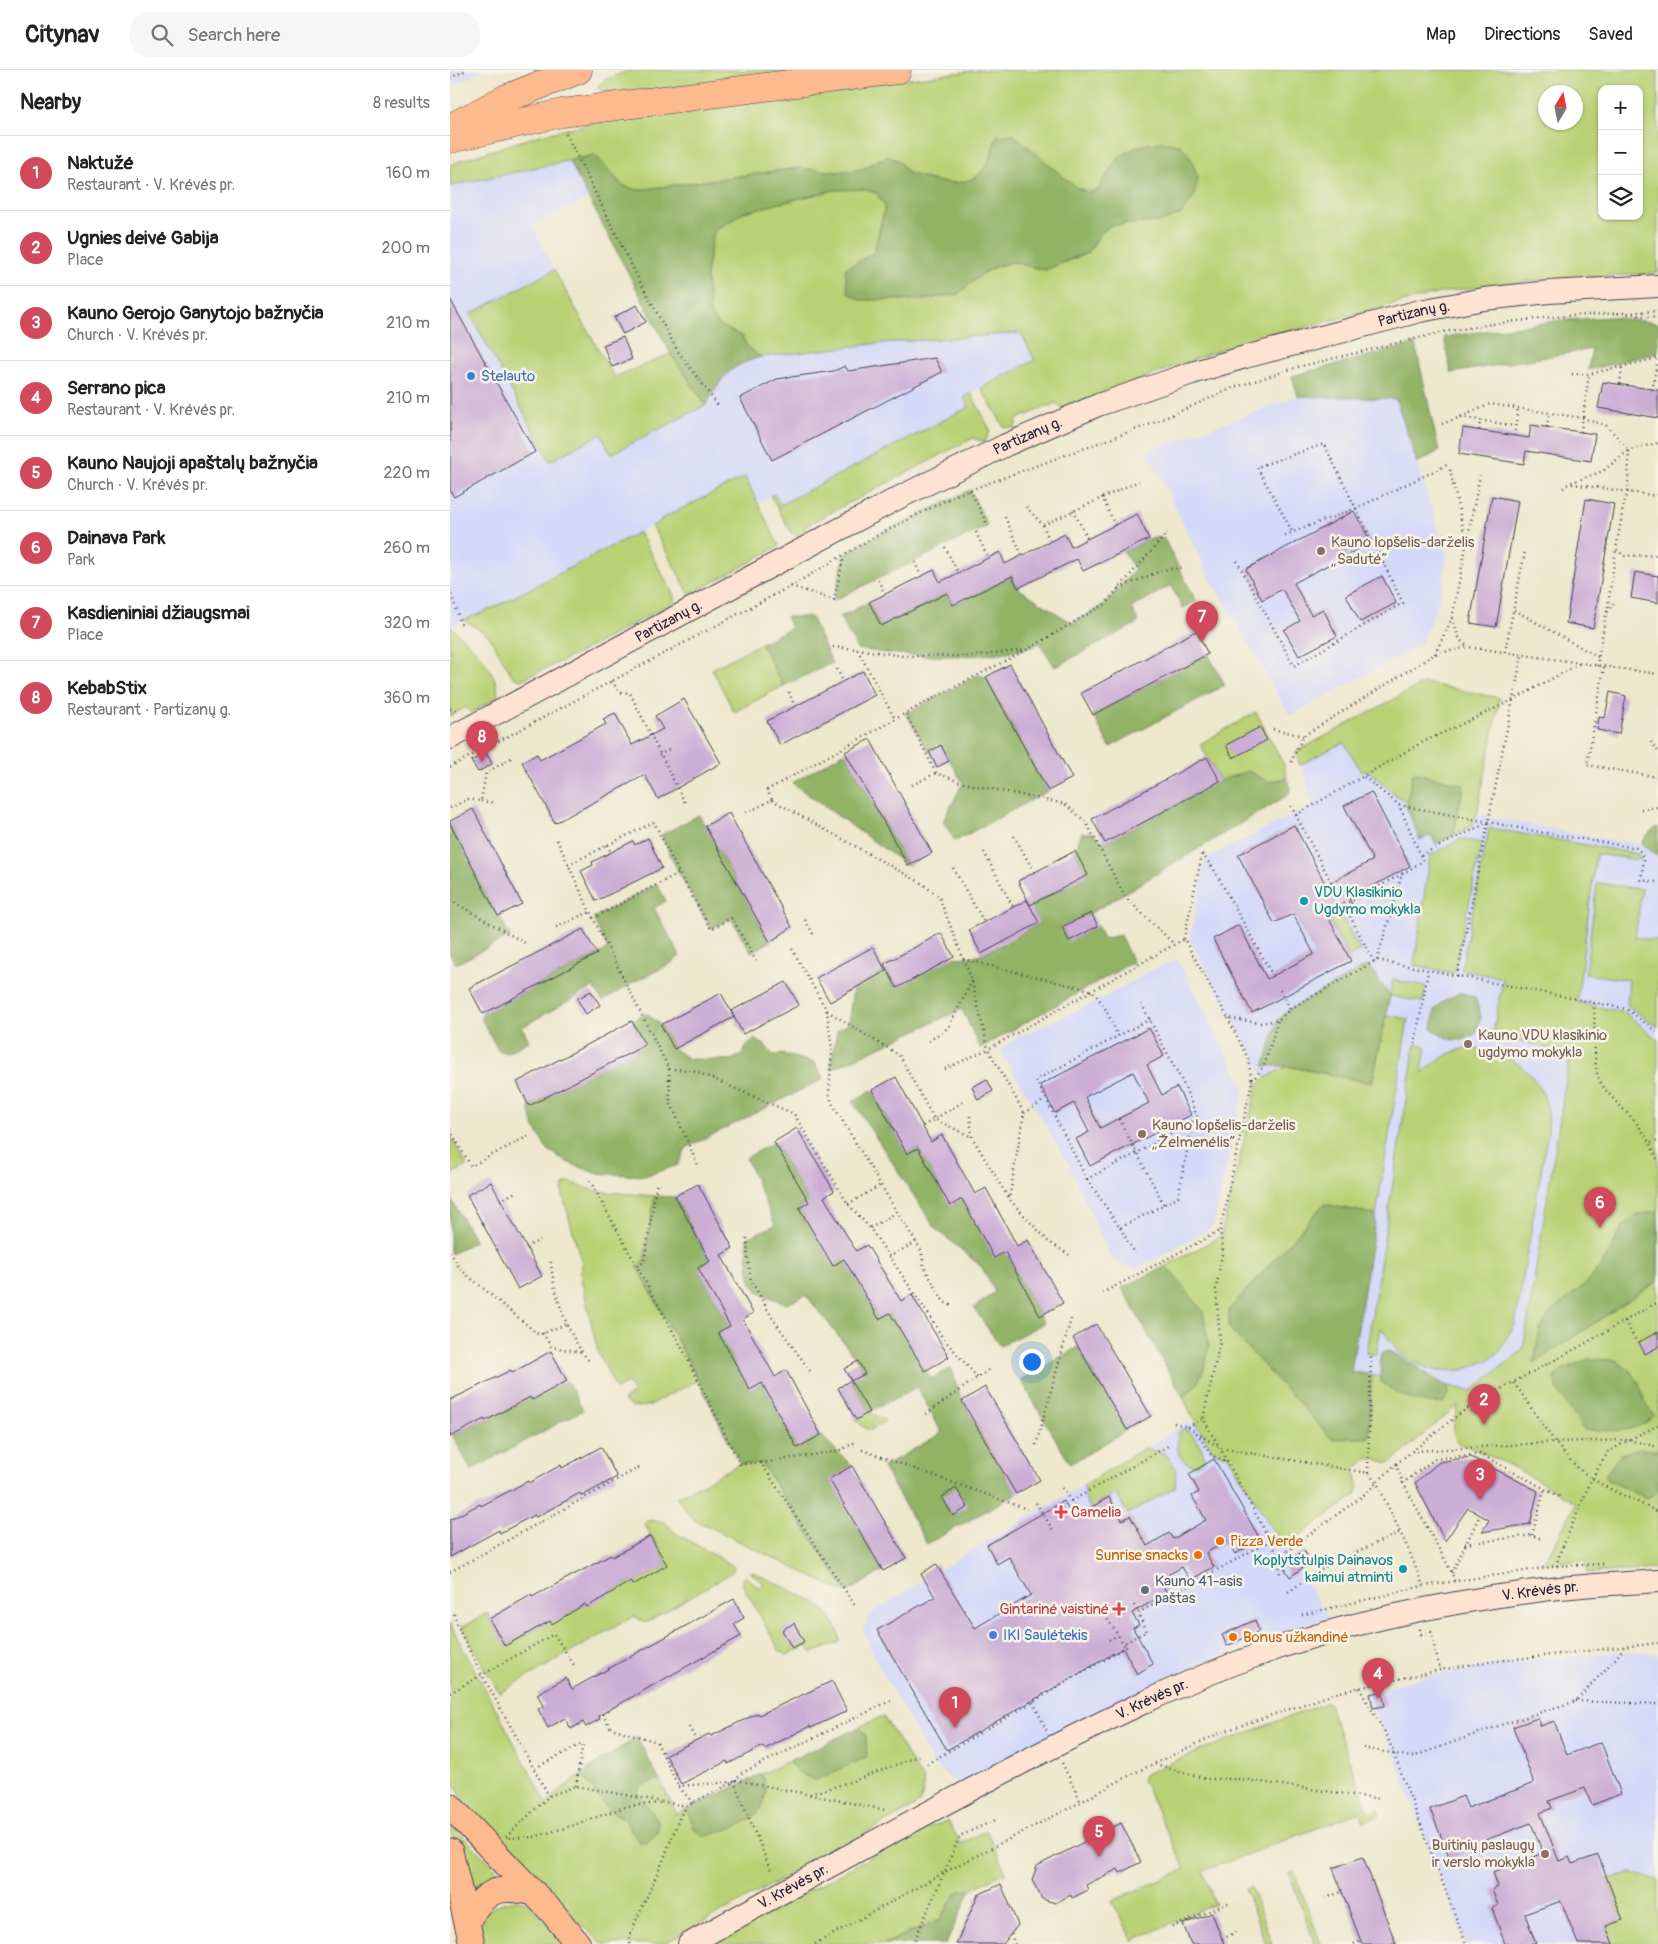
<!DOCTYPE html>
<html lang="en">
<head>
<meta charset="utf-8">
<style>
  :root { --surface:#fff; --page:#f6f6f6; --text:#222; --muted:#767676; --line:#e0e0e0; --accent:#d1495b }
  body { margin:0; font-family:Pangolin,sans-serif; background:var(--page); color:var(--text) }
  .controls { position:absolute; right:15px; top:15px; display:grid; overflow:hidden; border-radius:10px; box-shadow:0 1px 4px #0004 }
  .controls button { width:45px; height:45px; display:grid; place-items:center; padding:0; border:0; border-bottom:1px solid var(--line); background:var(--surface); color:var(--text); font:25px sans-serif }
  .compass { position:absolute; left:1088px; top:15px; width:45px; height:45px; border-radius:50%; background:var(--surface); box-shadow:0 1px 4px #0004; rotate:10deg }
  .you { position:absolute; left:581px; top:1291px; width:18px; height:18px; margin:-12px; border:4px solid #fff; border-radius:50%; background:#1a73e8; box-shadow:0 0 0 8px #1a73e833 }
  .badge { display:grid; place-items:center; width:32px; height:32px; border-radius:50%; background:var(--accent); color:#fff; font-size:16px; font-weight:700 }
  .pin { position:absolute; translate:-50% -41px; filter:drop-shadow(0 1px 2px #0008) }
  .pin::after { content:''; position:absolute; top:26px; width:18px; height:15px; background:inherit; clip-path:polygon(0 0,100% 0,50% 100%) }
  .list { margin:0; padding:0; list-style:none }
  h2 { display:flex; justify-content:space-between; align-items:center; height:65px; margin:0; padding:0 20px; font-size:21px }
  h2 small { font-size:16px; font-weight:400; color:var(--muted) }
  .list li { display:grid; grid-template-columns:32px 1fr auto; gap:15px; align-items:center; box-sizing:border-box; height:75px; padding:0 20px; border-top:1px solid var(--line) }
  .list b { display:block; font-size:19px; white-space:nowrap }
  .list p { margin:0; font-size:16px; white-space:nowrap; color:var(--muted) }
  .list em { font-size:16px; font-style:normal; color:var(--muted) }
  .icon { flex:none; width:28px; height:28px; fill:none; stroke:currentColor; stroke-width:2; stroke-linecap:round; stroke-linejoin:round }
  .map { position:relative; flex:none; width:1208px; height:1874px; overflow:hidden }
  header { display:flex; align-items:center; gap:30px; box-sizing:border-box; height:70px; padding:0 25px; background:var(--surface); border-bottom:1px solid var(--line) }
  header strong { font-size:24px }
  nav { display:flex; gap:28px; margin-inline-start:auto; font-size:18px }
  .search { width:350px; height:45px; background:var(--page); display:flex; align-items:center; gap:12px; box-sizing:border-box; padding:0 18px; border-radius:20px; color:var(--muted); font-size:19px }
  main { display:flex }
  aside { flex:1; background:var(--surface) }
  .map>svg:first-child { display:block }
  .built { fill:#d4d8f9 }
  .green { fill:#b9d175; stroke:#6e7a58; fill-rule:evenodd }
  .forest { fill:#92b366; stroke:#5a6a50 }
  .building { fill:#cbadd5; fill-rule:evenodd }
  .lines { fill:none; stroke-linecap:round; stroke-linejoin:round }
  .secondary-casing { stroke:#404051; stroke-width:24 }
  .primary-casing { stroke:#404051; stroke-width:27 }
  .highway-casing { stroke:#404051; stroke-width:29 }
  .path { stroke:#404051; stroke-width:2.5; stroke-dasharray:1 4; stroke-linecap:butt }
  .secondary { stroke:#fee3d2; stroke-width:22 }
  .primary { stroke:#fcba8e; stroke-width:25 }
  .highway { stroke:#fcba8e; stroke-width:28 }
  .shop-dot { fill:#3f7fe0; stroke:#f7f3e8; stroke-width:2 }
  .education-dot { fill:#8d6e63; stroke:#f7f3e8; stroke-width:2 }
  .culture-dot { fill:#0f9aa8; stroke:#f7f3e8; stroke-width:2 }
  .health-dot { fill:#e0444e; stroke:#f7f3e8; stroke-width:2 }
  .food-dot { fill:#e8710a; stroke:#f7f3e8; stroke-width:2 }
  .service-dot { fill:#5c6f8a; stroke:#f7f3e8; stroke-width:2 }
  .labels { text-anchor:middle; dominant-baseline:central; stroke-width:5; stroke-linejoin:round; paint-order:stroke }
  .street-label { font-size:15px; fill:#22223b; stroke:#f7f3e8 }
  .shop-label { font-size:15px; fill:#366cbe; stroke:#f7f3e8; text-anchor:start }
  .education-label { font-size:15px; fill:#785e54; stroke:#f7f3e8; text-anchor:start }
  .culture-label { font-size:15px; fill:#0d838f; stroke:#f7f3e8; text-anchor:start }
  .health-label { font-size:15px; fill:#be3a42; stroke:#f7f3e8; text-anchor:start }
  .food-label { font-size:15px; fill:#c56008; stroke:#f7f3e8; text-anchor:start }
  .service-label { font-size:15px; fill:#4e5e75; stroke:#f7f3e8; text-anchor:start }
</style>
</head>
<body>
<header>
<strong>Citynav</strong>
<div class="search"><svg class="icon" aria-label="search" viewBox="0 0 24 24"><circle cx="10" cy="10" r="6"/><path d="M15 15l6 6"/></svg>Search here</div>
<nav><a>Map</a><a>Directions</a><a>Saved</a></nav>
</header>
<main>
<aside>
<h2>Nearby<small>8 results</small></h2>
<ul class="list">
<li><span class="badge">1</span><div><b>Naktužė</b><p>Restaurant · V. Krėvės pr.</p></div><em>160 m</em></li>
<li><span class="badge">2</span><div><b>Ugnies deivė Gabija</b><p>Place</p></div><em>200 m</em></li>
<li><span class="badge">3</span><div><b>Kauno Gerojo Ganytojo bažnyčia</b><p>Church · V. Krėvės pr.</p></div><em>210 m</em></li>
<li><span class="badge">4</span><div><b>Serrano pica</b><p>Restaurant · V. Krėvės pr.</p></div><em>210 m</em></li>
<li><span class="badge">5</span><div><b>Kauno Naujoji apaštalų bažnyčia</b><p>Church · V. Krėvės pr.</p></div><em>220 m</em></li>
<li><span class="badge">6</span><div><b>Dainava Park</b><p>Park</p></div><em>260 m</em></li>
<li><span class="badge">7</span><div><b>Kasdieniniai džiaugsmai</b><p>Place</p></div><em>320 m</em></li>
<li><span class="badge">8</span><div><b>KebabStix</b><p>Restaurant · Partizanų g.</p></div><em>360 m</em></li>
</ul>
</aside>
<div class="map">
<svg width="1208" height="1874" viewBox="0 0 1208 1874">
  <rect width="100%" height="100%" fill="#f7f3e8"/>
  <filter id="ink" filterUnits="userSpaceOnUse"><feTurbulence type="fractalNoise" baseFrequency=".02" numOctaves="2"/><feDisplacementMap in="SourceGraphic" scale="10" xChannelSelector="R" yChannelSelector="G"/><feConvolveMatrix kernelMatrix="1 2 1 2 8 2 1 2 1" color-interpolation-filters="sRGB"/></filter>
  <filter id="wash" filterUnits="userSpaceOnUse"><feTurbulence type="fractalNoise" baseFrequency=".0096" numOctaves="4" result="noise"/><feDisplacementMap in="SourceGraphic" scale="20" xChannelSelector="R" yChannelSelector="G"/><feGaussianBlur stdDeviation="1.12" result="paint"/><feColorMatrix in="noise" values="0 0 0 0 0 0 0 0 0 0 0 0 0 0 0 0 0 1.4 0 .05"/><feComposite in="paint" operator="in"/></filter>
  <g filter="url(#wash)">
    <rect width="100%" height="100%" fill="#ede7cc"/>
    <!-- built -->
    <g class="built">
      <polygon points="0,0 32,0 0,17"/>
      <polygon points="119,91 139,128 82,156 104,200 20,244 151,364 161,384 256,335 274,306 290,293 311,287 431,273 571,263 585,290 514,327 519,337 330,435 324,424 307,433 294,407 41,539 0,556 0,116"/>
      <polygon points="848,326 946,329 997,486 990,529 970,575 840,646 759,506 698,381"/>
      <polygon points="974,613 1050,628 1027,744 1166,771 1208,776 1208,998 1120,984 1110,1036 1073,1280 1021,1321 901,1301 958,949 931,943 815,1008 740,870 755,789 864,735 857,722 856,707 846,682"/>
      <polygon points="728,889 794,1017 763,1157 686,1199 663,1192 617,1091 550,980 568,967 650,930 696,903"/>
      <polygon points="745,1352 763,1381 778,1386 879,1549 798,1574 690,1621 515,1711 502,1710 484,1694 428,1594 413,1560 419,1545 507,1489 634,1415 634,1423 640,1438 659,1427 665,1423 704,1380 695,1378 730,1357"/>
      <polygon points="1165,1582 1197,1582 1208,1585 1208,1874 1016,1874 937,1666 913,1624 969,1608 1031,1597"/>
    </g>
    <!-- green -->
    <g class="green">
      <path d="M179,0H364L167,25L154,22L147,17C152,9 170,5 179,0Z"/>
      <path d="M530,0H1208V203L1090,210L1042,215L999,221L952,232L772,279L613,338L606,333L567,349L565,358L554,357L531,318L585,290L571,263L431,273L311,287L298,278L292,266L270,256L260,244L256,204L264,161L294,142L384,120L413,119L427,123L435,136L424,182L472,230L508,224L532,204L547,196L563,192L595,200L638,183L651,163L660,155H674L667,89L647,121C625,124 612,104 595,92C580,82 562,75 547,66C543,76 541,91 534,99C516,123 481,110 457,103L449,91L437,86L412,99L386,102L348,98L188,120L173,116L145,85L0,116V95L12,90L87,66L163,48L361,21ZM1152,19H1189V146H1152ZM1096,22H1126V52H1096Z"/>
      <polygon points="104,200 164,307 221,284 256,335 161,384 151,364 100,391 20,244"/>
      <polygon points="521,323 540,360 535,372 523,368 355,456 355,465 347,466 342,463 320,426 324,424 330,435 519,337 514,327"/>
      <polygon points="295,407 329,476 240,525 202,456 211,451 211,449"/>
      <polygon points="189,462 223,524 225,532 127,584 71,610 63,607 39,566 14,550 41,539"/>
      <path d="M0,556C17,572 53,604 47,628L20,643L16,637L0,646Z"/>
      <polygon points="311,573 333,616 284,642 262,599"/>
      <polygon points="974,613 1050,628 1027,744 1022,756 1003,765 1014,716 963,702 957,731 948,727 919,701 911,701 894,672 850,695 846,682"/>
      <polygon points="806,642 834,695 837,708 818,712 798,701 770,711 750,674"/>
      <path d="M1039,758L1188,784L1191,790L1146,784L1127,932L1176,943L1208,970V1499L1137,1503L1135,1490L1090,1494L1100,1482L1126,1434C1088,1409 1049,1388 1006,1372L1003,1360L1008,1335L940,1393L919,1388L904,1399L909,1416L906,1425L833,1477L778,1386L763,1381L745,1352L733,1327L746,1315L754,1299L716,1196L771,1166L807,1016L815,1008L837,996L922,1013L937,945L958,949L926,1145L874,1134L779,1240L919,1368L921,1305L999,1323L995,1315L1021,1321L1073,1280L1120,984L1043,964L1053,908L1011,900Z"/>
      <polygon points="1010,769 1032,773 1004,903 964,895 980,786"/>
      <polygon points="1147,813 1192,819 1185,867 1208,871 1208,957 1177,935 1179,910 1135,904"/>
      <polygon points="886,836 910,880 899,886 875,842"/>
      <polygon points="943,910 976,916 973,932 940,926"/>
      <path d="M965,974L976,976L972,1003C984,993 994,985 1008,980C1017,977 1027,979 1035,981C1064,985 1091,1007 1097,1037C1099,1045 1098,1053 1098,1061L1065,1254L1048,1283L1038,1290L1024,1296L1012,1300L988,1301L974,1297L959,1290L949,1282L931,1258L926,1285L916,1283Z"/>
      <polygon points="0,1065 17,1096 0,1105"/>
      <polygon points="119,1112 146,1121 205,1126 194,1192 187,1196 248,1310 198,1336 182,1337 173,1330 184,1323 178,1313 166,1319 148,1282 130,1204 132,1194 112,1122 113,1116"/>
      <polygon points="419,1342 435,1351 421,1360 415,1358 406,1350"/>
      <path d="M732,1359C746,1362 750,1376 755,1387L754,1391L745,1396C726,1390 727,1381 728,1363Z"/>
      <polygon points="695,1378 716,1384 726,1398 725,1417 678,1444 665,1423 640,1438 635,1428 634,1415"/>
      <polygon points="311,1393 397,1522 385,1518 241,1448 227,1427 290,1394"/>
      <polygon points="201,1450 215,1452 227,1464 283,1496 284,1499 281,1503 195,1553 184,1546 49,1623 12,1557 37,1543 56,1576 100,1551 102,1553 135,1534 137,1536 181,1511 183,1514 217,1495 194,1453"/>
      <path d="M301,1501L365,1532C377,1541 389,1556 390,1572L362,1583L356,1576L337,1585L330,1581L292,1514V1509L295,1506L309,1518L314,1513L300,1502Z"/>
      <polygon points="0,1554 96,1732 131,1704 158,1739 175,1749 180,1760 207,1763 208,1750 187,1724 191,1716 209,1709 227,1744 237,1739 244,1758 300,1750 312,1737 316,1721 311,1704 339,1691 343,1698 416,1667 410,1657 433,1646 473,1710 473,1724 470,1732 463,1737 213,1874 155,1874 149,1871 53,1780 16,1736 0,1704"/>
      <polygon points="878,1632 919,1743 929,1739 930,1745 914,1752 910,1742 753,1801 765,1834 683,1870 662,1831 735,1799 692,1709 695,1704 754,1679"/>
      <polygon points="498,1751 511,1774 536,1760 556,1802 521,1819 507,1822 490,1849 434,1874 262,1874 470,1760"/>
      <path d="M2,1755L54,1807C39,1809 31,1815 20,1824L11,1787L1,1759Z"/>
      <polygon points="844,1801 871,1874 865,1874 839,1803"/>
      <polygon points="1180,1803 1208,1810 1208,1874 1163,1874 1156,1856 1173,1850 1158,1809"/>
      <polygon points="801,1817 822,1874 816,1874 795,1819"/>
      <path d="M67,1830L80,1833L114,1874H28C30,1844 37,1834 67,1830Z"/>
    </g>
    <!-- forest -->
    <g class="forest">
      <path d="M563,64L623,115L637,123L647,121L667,89L687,76L712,72L730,75L740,86L748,108L744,127L731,144L712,152L660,155L651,163L638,182L595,200L563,192L547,196L532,204L508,224L472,230H410L398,223L395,199L424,182L435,136L426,123L413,119L384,120L294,142L264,161L256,204L260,244L270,256L292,266L298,278L311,287C276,297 274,306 256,335L221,284L119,91L145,85L173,116L188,120L348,98L386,102L412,99L437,86L449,91L457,103C481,110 516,123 534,99C541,91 543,76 547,66Z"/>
      <polygon points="1160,247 1208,253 1208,282 1138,300 1142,279 1001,303 994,267 1105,251"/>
      <polygon points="965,274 989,381 967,393 946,329 848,326 842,306"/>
      <polygon points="520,420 538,456 384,530 394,485 426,466"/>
      <path d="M713,467L746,531L732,538L721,515L681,538L689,552L605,597L590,573C577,580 564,581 549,583C502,589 454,586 407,579L390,547L419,532L431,556L497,523L503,535L562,506L568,518L622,553L655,534L685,499L673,482L699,469Z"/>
      <polygon points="336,547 361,547 382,593 333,616 311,573 341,558"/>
      <polygon points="758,584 775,615 660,677 643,645"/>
      <polygon points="528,605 536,607 598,721 505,771 493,751 513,713 491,675 479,682 456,644"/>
      <polygon points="395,682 458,796 342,713"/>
      <path d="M798,701L818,712L837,708L840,719L838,725L641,843L612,857L619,870L648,856L653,869L670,865L683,892L530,978L512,939L380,1000L387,961L398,954L403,919L438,900L503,887C529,893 566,865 589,854L580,835L637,805L625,781L632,763H641L655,773L770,711Z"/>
      <polygon points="963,702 1014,715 1003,765 986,774 981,765 970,770 956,736"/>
      <polygon points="249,745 320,872 301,882 281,848 261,859 229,803 211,765"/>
      <polygon points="0,754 60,866 6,894 0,884"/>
      <path d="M1208,757V785L1203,784L1192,774C1195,766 1200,761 1208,757Z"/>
      <polygon points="207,814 216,831 204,838 230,886 220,894 182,913 153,931 143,917 72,957 79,971 57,983 48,980 31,948 33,944 158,879 143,848"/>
      <polygon points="918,895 940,926 922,1013 837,996 814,996 828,950 840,939"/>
      <path d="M1010,923L1025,927L1031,947L1026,963C1008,975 999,971 982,959L985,939L995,930Z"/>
      <polygon points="197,944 211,955 224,979 239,989 281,990 293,984 297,975 304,969 315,975 323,985 332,984 365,993 373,1009 236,1078 228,1095 194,1106 145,1103 117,1092 97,1079 83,1054 79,1036 194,975 182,951"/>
      <polygon points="422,1020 457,1084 468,1078 500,1135 512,1129 544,1187 555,1182 594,1253 550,1276 524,1238 545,1222 532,1197 485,1158 403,1032"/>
      <path d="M324,1072L359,1132L349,1138L383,1195L394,1189L429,1249L440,1243L481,1309L501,1298L512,1331L566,1424L477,1474L433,1397L492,1363L467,1317L419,1342L401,1311L415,1303L408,1291L356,1225L337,1234C328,1230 316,1227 308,1221C296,1212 298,1181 297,1168L325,1155L296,1088Z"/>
      <polygon points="205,1126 225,1127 260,1191 248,1198 280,1256 269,1262 300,1320 312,1313 347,1378 371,1365 402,1396 379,1409 433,1501 397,1522 312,1393 290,1394 233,1280 187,1196 194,1192"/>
      <polygon points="0,1127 25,1171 1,1184 0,1182"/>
      <polygon points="874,1134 926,1145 901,1301 921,1305 919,1368 882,1369 779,1258 779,1240"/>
      <polygon points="1208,1141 1208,1211 1084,1293 1090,1259 1101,1242 1140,1210 1159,1183 1173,1156 1184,1147 1198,1142"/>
      <polygon points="716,1196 753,1241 759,1277 754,1299 746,1315 733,1327 672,1218"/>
      <polygon points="628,1277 677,1360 620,1394 571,1310"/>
      <path d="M937,1281L944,1283L998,1317L999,1323L993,1333C970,1335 948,1325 930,1311L931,1284Z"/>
      <path d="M1138,1289L1166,1290L1181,1302L1189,1313L1196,1335L1204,1346C1185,1365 1158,1360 1134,1360L1107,1319L1104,1307L1112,1300Z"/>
      <polygon points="117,1311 133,1340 21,1400 3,1366 34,1349 36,1351 80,1327 82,1330"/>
      <polygon points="1189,1379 1208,1380 1208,1418 1205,1424 1196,1428 1157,1410 1155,1405 1171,1384"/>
      <path d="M410,1657L416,1667L417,1687L366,1710C353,1706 346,1702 339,1691Z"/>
      <polygon points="187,1667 209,1709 191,1716 187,1724 208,1750 207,1763 197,1773 189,1772 175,1749 158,1739 131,1704"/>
      <path d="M311,1704C313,1709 315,1714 315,1719C318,1752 277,1759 254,1767L244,1758L237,1739Z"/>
      <polygon points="521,1819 496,1874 434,1874 490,1849 507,1822"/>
    </g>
    <g id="blocks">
      <!-- building -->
      <g class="building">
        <polygon points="0,229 85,382 4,427 0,420"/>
        <polygon points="187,235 196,252 173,264 164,247"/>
        <polygon points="173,267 182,289 162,297 153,275"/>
        <polygon points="485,288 492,302 322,390 290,328 327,309 384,301 395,296 398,301"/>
        <polygon points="1153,312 1208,320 1208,348 1148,338"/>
        <polygon points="1081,355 1145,364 1141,391 1076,381 1074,394 1009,384 1013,358 1079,368"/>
        <polygon points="1042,426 1068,431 1046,557 1020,553"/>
        <polygon points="1136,429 1164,434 1143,558 1116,553"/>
        <polygon points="904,441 921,472 844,513 861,545 873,539 887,566 849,586 834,560 850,551 832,519 812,530 796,499"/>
        <polygon points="687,444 699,469 633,501 627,489 568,518 562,506 503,535 497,523 431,556 419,532 484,500 490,512 550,482 555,494 615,464 621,477"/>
        <polygon points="1185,502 1208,506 1208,533 1181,528"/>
        <polygon points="932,506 946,533 910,552 896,525"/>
        <polygon points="746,561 758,584 643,645 631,623"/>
        <polygon points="560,594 622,708 598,721 536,607"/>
        <polygon points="413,601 425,625 330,675 317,651"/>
        <polygon points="1160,622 1176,626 1169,664 1147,660 1149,647 1155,648"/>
        <polygon points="234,629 271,693 208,729 195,705 105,753 72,692 87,684 90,690 156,654 153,649 165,643 182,675 213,659 205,646"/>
        <polygon points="810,657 817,670 783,688 776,675"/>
        <polygon points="420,669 482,783 458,796 395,682"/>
        <polygon points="491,675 499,691 487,697 479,682"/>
        <polygon points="36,683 42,694 28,702 21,691"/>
        <polygon points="757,687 770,711 655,773 642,749"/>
        <polygon points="921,722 960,796 899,829 902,834 878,847 901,891 802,943 763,869 789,855 817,909 864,884 843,844 824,853 788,785 844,755 876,815 923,790 894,736"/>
        <polygon points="23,739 72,834 48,846 0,754 0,751"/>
        <polygon points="279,743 342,857 320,872 255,756"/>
        <polygon points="198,768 212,798 146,831 131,801 143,795 142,792 183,771 185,775"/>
        <polygon points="625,781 638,805 580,835 568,811"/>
        <polygon points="577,830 589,853 531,884 519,860"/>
        <polygon points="641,843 648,856 619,871 612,857"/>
        <polygon points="133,859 147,884 33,944 19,918"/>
        <polygon points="491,863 504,887 447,918 434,894"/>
        <polygon points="423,877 436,901 380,932 366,908"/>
        <polygon points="336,912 349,935 293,964 281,941"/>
        <polygon points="141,921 150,935 136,944 127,929"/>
        <polygon points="271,923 284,947 224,979 211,955"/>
        <polygon points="182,951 195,975 79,1036 67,1012"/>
        <path d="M699,958L714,986L697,995L712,1025L727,1017L741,1045L640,1096L626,1069L639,1062L624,1033L605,1043L590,1015ZM683,1002L699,1033L650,1058L635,1027Z"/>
        <polygon points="446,1007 481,1072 492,1065 525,1124 536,1118 567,1176 578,1170 613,1233 590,1246 555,1182 544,1188 512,1129 500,1136 468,1078 457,1084 422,1020"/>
        <polygon points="537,1009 543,1021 528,1030 522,1017"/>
        <polygon points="347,1058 384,1121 374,1127 406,1181 417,1175 451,1231 462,1225 499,1287 475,1301 440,1243 429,1249 394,1189 383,1196 349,1138 359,1132 324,1072"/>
        <polygon points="41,1112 92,1206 68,1219 17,1125"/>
        <polygon points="248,1114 283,1178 271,1185 303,1243 293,1249 325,1307 336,1300 371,1365 347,1378 312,1313 300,1320 268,1262 280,1256 248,1198 260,1191 225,1126"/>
        <polygon points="646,1254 701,1346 677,1360 623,1268"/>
        <polygon points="1208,1262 1208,1277 1195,1284 1189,1272"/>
        <polygon points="101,1281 117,1311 82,1330 80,1327 35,1351 34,1349 0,1367 0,1330 61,1300 62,1303"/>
        <polygon points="408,1291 415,1304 401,1311 419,1342 406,1350 388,1318 401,1310 394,1299"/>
        <polygon points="535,1317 590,1410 566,1424 512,1331"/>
        <polygon points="151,1377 167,1407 132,1426 130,1423 86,1447 84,1445 50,1463 49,1460 0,1487 0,1450 30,1434 31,1436 78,1411 79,1413 111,1395 112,1398"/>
        <polygon points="1021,1387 1088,1421 1080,1454 1032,1462 1039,1450 1018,1438 995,1471 965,1413 989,1392"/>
        <polygon points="764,1389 810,1469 785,1484 777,1471 756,1483 764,1497 740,1510 732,1497 709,1510 717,1523 682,1543 689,1555 683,1558 703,1594 687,1604 673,1578 497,1680 427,1560 485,1527 471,1504 486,1494 525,1558 581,1525 559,1487 547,1494 537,1475 614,1431 623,1448 659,1427 672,1450 680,1446 697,1476 719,1463 723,1469 756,1450 742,1426 749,1422 739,1404"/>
        <polygon points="402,1396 456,1488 433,1501 379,1409"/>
        <polygon points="506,1418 518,1437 503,1446 492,1427"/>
        <polygon points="200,1466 217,1495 183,1515 181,1511 137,1537 135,1534 102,1554 100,1551 55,1576 39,1549 81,1525 82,1527 161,1485 162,1487"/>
        <polygon points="854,1481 861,1492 840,1507 832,1494"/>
        <polygon points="284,1529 294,1548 284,1554 291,1566 148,1646 150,1649 136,1657 133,1652 121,1659 115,1648 98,1658 88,1639 94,1636 87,1624 116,1608 122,1619"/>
        <polygon points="805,1550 809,1561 777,1576 772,1565"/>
        <polygon points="344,1553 354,1572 342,1578 332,1560"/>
        <polygon points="382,1611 397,1641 361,1658 360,1656 315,1679 313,1676 278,1694 277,1691 231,1714 216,1685 259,1664 261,1666 308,1643 309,1645"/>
        <polygon points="932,1621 935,1636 923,1638 920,1624"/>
        <polygon points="1088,1648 1091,1656 1104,1651 1117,1685 1151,1672 1171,1724 1142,1735 1135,1718 1099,1731 1102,1738 1090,1743 1109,1791 1119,1787 1122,1794 1148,1785 1173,1850 1156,1856 1163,1874 1128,1874 1111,1831 1075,1844 1086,1874 1055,1874 1042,1838 1048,1835 1042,1820 1048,1817 1043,1802 1093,1783 1081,1753 1033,1771 1034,1776 1000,1789 980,1739 1013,1726 1018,1738 1084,1713 1063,1657"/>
        <polygon points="671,1753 691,1792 670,1803 668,1799 636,1815 638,1820 622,1828 621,1825 605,1833 592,1829 582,1810 587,1796"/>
        <polygon points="913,1787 946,1874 912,1874 883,1798"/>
        <polygon points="551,1814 568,1855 553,1874 506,1874 528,1825"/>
        <polygon points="762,1843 774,1874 741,1874 733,1854"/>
      </g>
    </g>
  </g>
  <g filter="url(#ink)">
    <use href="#blocks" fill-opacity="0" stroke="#404051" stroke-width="1"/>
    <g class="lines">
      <defs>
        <g id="secondary">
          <path id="s1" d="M0,668L450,427L556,375L648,335L742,303L795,287L970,241L1034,229L1099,222L1208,216"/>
          <path id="s2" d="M239,1874C352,1811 466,1748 581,1688C656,1650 731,1612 811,1584C901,1551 998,1532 1093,1520C1131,1515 1170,1514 1208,1511"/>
        </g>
        <g id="primary">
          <polyline points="0,1736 102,1842 128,1874"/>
          <polyline points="0,1781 22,1874"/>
          <path d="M17,1852C35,1819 48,1815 84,1823"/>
        </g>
        <g id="highway">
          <polyline points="0,58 55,29 128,0"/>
          <polyline points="0,69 112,43 447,0"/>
        </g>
      </defs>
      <!-- secondary casing -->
      <use href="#secondary" class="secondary-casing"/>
      <!-- primary casing -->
      <use href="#primary" class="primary-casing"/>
      <!-- highway casing -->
      <use href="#highway" class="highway-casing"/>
      <!-- path -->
      <g class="path">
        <polyline points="0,8 16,0"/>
        <polyline points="116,64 185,202 227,280 269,337"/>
        <polyline points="1168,243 1208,248"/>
        <polyline points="1122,304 1139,304 1208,288"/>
        <polyline points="1170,314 1172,297"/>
        <polyline points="1202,320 1208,290"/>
        <polyline points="1011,347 1040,334 1133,348 1157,356 1179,380 1178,421 1174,433 1166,479 1174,486 1208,485"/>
        <polyline points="992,354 1011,347 1065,356"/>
        <polyline points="1097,357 1099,343"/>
        <polyline points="1029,360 1030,350"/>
        <polyline points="1131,362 1139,304"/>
        <polyline points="1064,366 1068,338"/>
        <polyline points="1000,400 1016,472"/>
        <polyline points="1122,414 1208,426"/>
        <polyline points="1113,418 1120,413 1153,401 1179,380 1208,373"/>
        <polyline points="520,420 538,456"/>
        <polyline points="652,427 665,455"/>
        <polyline points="576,437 593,455 689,411"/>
        <polyline points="623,440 637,468"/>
        <polyline points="555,447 572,485"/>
        <polyline points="593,455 600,472"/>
        <polyline points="526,462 538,488"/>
        <polyline points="835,465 907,438 999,394"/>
        <polyline points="495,477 508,503"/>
        <polyline points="787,491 844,596 953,533 874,374 807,397 842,461"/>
        <polyline points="465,492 471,506"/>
        <polyline points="1207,506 1208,501"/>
        <polyline points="428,510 435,524"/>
        <polyline points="341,516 384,530 394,486"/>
        <polyline points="669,518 713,500 735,497"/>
        <polyline points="0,520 11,554"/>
        <polyline points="1064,540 1148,587"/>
        <polyline points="1157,542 1166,479"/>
        <polyline points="1002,548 1010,570 1018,577"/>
        <polyline points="383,577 407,579 445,649"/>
        <polyline points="407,579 453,586 525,586 575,580"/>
        <polyline points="1055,582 1075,481"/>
        <polyline points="985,584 1002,548 1030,405"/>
        <polyline points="1147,596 1156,544 1165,531"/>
        <polyline points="1154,597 1137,695 1208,707"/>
        <polyline points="387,599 393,611"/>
        <polyline points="162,611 169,622 180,623 236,735"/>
        <polyline points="339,622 345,637"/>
        <polyline points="0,639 9,641"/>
        <polyline points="456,644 486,703 513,713 615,734 636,752 675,827 724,874"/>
        <polyline points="823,659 853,666"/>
        <polyline points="1201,672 1208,681"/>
        <polyline points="209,685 220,679"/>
        <polyline points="841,692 853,666 985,584 1018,577 1208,604"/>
        <polyline points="0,697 341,516 426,466 506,425 701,354 783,318 848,297 993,262 1043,254 1102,247 1208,241"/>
        <polyline points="914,707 949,735 1090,762 1186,778 1191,782 1194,790 1191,810 1206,812"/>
        <polyline points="462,715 486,703"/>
        <polyline points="322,730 473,814 489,827 522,911 538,979 574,1043 559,1129"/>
        <polyline points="31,731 46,733"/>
        <polyline points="841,736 881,812"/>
        <polyline points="0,738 18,729 31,731 36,703 63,687"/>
        <polyline points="1191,739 1208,737"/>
        <polyline points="296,743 322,730 317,720 478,631 578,579 655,534 717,463"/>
        <polyline points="846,745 971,673 1063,630 1129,594"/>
        <polyline points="564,766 585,803"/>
        <polyline points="107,770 140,842 219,999 220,1031 248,1096"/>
        <polyline points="157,775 161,782"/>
        <polyline points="534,782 563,837"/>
        <polyline points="752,784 763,798 823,906"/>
        <polyline points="971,785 1037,753"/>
        <polyline points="118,795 204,752 229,803 261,859 282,848 306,891"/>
        <polyline points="503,798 534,852"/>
        <polyline points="0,830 75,873"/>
        <polyline points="893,833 924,892"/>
        <polyline points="894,835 952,804"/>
        <polyline points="143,848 229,803"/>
        <polyline points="355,850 365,867"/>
        <polyline points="106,857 140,842"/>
        <polyline points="734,869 752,784"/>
        <polyline points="342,879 377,941 382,980 379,1023 382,1033 447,1142 471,1180 474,1197 494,1232 504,1237"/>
        <polyline points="513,889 643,921 655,938 668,966"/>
        <polyline points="927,890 952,804 973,791 949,735"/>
        <polyline points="1007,906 1072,585"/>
        <polyline points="830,920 840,939"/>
        <path d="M1144,933C1145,951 1143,992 1148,1007C1154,1022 1169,1034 1180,1046C1193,1059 1201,1074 1208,1091"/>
        <polyline points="377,941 449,985 484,1049 522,1067"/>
        <polyline points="778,948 798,989 802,1011 770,1161 773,1179 766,1219 770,1272 753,1349 770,1378 829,1487 830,1507"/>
        <polyline points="700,949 586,1010 637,1109 687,1083 743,1051"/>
        <polyline points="479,971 498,958 522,911"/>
        <polyline points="965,974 978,901"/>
        <polyline points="219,999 243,1000 344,1044 398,1134 420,1158 479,1245 492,1267 528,1308"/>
        <polyline points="495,999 538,979 734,869 778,948 810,953 828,950 840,939 927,890 1177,939 1208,963"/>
        <polyline points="802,1011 814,996 828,950"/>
        <polyline points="574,1043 595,1030"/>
        <polyline points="520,1046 522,1067 559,1129 598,1171 619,1185"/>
        <polyline points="669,1049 714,1135"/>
        <polyline points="473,1056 513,1032"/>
        <polyline points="0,1060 21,1096 80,1065"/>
        <polyline points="1201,1072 1208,1070"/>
        <polyline points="637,1109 670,1158 728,1127 743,1051 748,1049 734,1015 691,933"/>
        <polyline points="140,1111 233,1280 290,1394 311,1393 406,1537"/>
        <polyline points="50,1130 66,1122"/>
        <polyline points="398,1134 431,1115"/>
        <polyline points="420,1158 446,1143"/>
        <polyline points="670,1158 685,1184"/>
        <polyline points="297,1168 298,1191 301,1210 323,1249 360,1301"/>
        <polyline points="76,1177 90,1170"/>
        <polyline points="0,1182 10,1199 89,1265 116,1254"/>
        <polyline points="439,1187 466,1172"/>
        <path d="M101,1192C103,1223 119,1268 139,1291"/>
        <polyline points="187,1196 194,1192 207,1112"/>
        <polyline points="652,1223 770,1161"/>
        <polyline points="1175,1251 1187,1273"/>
        <polyline points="93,1263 101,1277 131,1282"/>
        <path d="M1064,1313C1083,1339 1103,1374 1127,1397C1149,1417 1181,1428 1208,1442"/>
        <polyline points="476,1344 541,1298"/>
        <polyline points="724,1353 738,1357 746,1362 761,1385 777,1392"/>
        <polyline points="738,1357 753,1349"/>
        <polyline points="746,1362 770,1378 918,1403 927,1413 960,1483 973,1516"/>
        <polyline points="586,1375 621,1249"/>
        <polyline points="412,1380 577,1439"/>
        <polyline points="966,1381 1106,1372 1179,1370 1208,1355"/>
        <polyline points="311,1393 388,1381 406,1372"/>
        <polyline points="946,1394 953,1413"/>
        <polyline points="918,1403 921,1284"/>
        <polyline points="612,1418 630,1444"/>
        <polyline points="621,1431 718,1376"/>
        <polyline points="586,1433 603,1460"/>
        <polyline points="1082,1465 1095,1418"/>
        <polyline points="1015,1474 1082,1465 1091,1469"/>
        <polyline points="829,1487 915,1424 946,1394 1008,1345 1028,1331 1120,1282 1208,1232"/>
        <polyline points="1107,1496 1108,1488 1142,1408 1158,1382 1179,1370 1208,1377"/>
        <polyline points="0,1502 192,1396"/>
        <polyline points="1002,1503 1030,1445"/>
        <polyline points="1004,1511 1002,1503 953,1413 985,1389 1030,1384 1110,1427"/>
        <polyline points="838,1522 873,1498 950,1462"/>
        <polyline points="684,1535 688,1543"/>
        <polyline points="652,1541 675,1576"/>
        <polyline points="4,1544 9,1560 32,1605 99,1726"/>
        <polyline points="852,1545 973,1516 1107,1496 1153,1494"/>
        <polyline points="970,1559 971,1564 981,1562 990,1600"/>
        <polyline points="659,1570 668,1565"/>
        <polyline points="909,1618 937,1666 1016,1874"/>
        <polyline points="0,1623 104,1564 126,1598"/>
        <polyline points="1126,1631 1208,1634"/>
        <polyline points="583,1632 597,1661"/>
        <polyline points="152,1644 161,1658 207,1672 228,1716 243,1733"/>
        <polyline points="239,1657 246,1670"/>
        <polyline points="913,1678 962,1687 1051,1655 1126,1631 1166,1588 1174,1577"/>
        <polyline points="612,1693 631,1732"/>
        <polyline points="477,1694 676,1577 676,1572 697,1561 688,1543 820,1471"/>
        <polyline points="705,1694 757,1709 790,1709 931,1729"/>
        <polyline points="85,1698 133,1673"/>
        <polyline points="286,1710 436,1740"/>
        <polyline points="126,1716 133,1673"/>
        <polyline points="228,1716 284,1712 321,1801"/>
        <polyline points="360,1724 406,1710 472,1685"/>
        <polyline points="56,1767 99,1726 126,1716 236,1736 284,1712 292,1703 442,1630"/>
        <polyline points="59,1768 84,1767 121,1756 178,1736 210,1733"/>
        <polyline points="875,1828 892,1822"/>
        <polyline points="722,1857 778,1833"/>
        <polyline points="561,1864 565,1874"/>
        <polyline points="772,1869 789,1861"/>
        <polyline points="180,1874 181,1862 213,1791 230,1746 236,1737"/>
        <polyline points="365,1874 493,1803 631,1732 682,1704 772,1662 890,1622 990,1600 1030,1593 1208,1573"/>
        <polyline points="463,1874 510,1766 545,1750"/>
        <polyline points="904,1874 911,1871"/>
      </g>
      <!-- secondary -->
      <use href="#secondary" class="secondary"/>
      <!-- primary -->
      <use href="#primary" class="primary"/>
      <!-- highway -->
      <use href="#highway" class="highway"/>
    </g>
  </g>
  <!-- markers -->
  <g class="shop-dot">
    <circle cx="21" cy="306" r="5"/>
    <circle cx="543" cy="1565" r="5"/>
  </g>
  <g class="education-dot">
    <circle cx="871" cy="481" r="5"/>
    <circle cx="1018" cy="974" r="5"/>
    <circle cx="692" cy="1064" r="5"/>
    <circle cx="1095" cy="1784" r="5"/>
  </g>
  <g class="culture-dot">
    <circle cx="854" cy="831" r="5"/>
    <circle cx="953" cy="1499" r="5"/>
  </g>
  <g class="health-dot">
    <path d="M608.5 1434.5h5v5h5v5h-5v5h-5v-5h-5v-5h5z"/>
    <path d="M666.5 1531.5h5v5h5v5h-5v5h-5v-5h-5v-5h5z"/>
  </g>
  <g class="food-dot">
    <circle cx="770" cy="1471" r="5"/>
    <circle cx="748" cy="1485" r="5"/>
    <circle cx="783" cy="1567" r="5"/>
  </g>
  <circle class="service-dot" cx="695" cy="1520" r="5"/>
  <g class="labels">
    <!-- street labels -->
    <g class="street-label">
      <text stroke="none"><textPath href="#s1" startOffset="1058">Partizanų g.</textPath></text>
      <text stroke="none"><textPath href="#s1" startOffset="652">Partizanų g.</textPath></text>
      <text stroke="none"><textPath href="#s1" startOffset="248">Partizanų g.</textPath></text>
      <text stroke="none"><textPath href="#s2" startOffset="929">V. Krėvės pr.</textPath></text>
      <text stroke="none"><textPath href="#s2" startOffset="524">V. Krėvės pr.</textPath></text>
      <text stroke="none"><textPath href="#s2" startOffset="119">V. Krėvės pr.</textPath></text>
    </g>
    <!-- shop labels -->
    <g class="shop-label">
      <text x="31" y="306">Stelauto</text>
      <text x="553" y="1565">IKI Saulėtekis</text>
    </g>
    <!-- education labels -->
    <g class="education-label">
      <text x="881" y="472">Kauno lopšelis-darželis<tspan x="881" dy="17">„Sadutė“</tspan></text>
      <text x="1028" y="965">Kauno VDU klasikinio<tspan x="1028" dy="17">ugdymo mokykla</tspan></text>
      <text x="702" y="1055">Kauno lopšelis-darželis<tspan x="702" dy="17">„Želmenėlis“</tspan></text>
      <text x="1085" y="1775" text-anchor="end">Buitinių paslaugų<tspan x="1085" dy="17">ir verslo mokykla</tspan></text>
    </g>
    <!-- culture labels -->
    <g class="culture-label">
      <text x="864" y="822">VDU Klasikinio<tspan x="864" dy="17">Ugdymo mokykla</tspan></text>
      <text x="943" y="1490" text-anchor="end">Koplytstulpis Dainavos<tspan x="943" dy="17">kaimui atminti</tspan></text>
    </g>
    <!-- health labels -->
    <g class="health-label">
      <text x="621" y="1442">Camelia</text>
      <text x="659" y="1539" text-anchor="end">Gintarinė vaistinė</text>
    </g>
    <!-- food labels -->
    <g class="food-label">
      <text x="780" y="1471">Pizza Verde</text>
      <text x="738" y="1485" text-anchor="end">Sunrise snacks</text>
      <text x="793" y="1567">Bonus užkandinė</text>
    </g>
    <!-- service labels -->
    <g class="service-label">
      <text x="705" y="1511">Kauno 41-asis<tspan x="705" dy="17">paštas</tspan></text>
    </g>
  </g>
</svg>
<div class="controls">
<button>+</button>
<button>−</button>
<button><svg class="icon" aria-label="layers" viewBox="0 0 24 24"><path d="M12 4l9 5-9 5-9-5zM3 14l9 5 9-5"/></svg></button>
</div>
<svg class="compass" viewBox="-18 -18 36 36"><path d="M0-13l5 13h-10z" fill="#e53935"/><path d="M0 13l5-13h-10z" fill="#767676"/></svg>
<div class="you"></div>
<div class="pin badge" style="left:505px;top:1658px">1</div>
<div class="pin badge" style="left:1034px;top:1355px">2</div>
<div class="pin badge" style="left:1030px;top:1430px">3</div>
<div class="pin badge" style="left:928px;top:1629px">4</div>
<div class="pin badge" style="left:649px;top:1787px">5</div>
<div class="pin badge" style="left:1150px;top:1158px">6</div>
<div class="pin badge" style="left:752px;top:572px">7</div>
<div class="pin badge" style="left:32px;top:692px">8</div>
</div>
</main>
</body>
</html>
